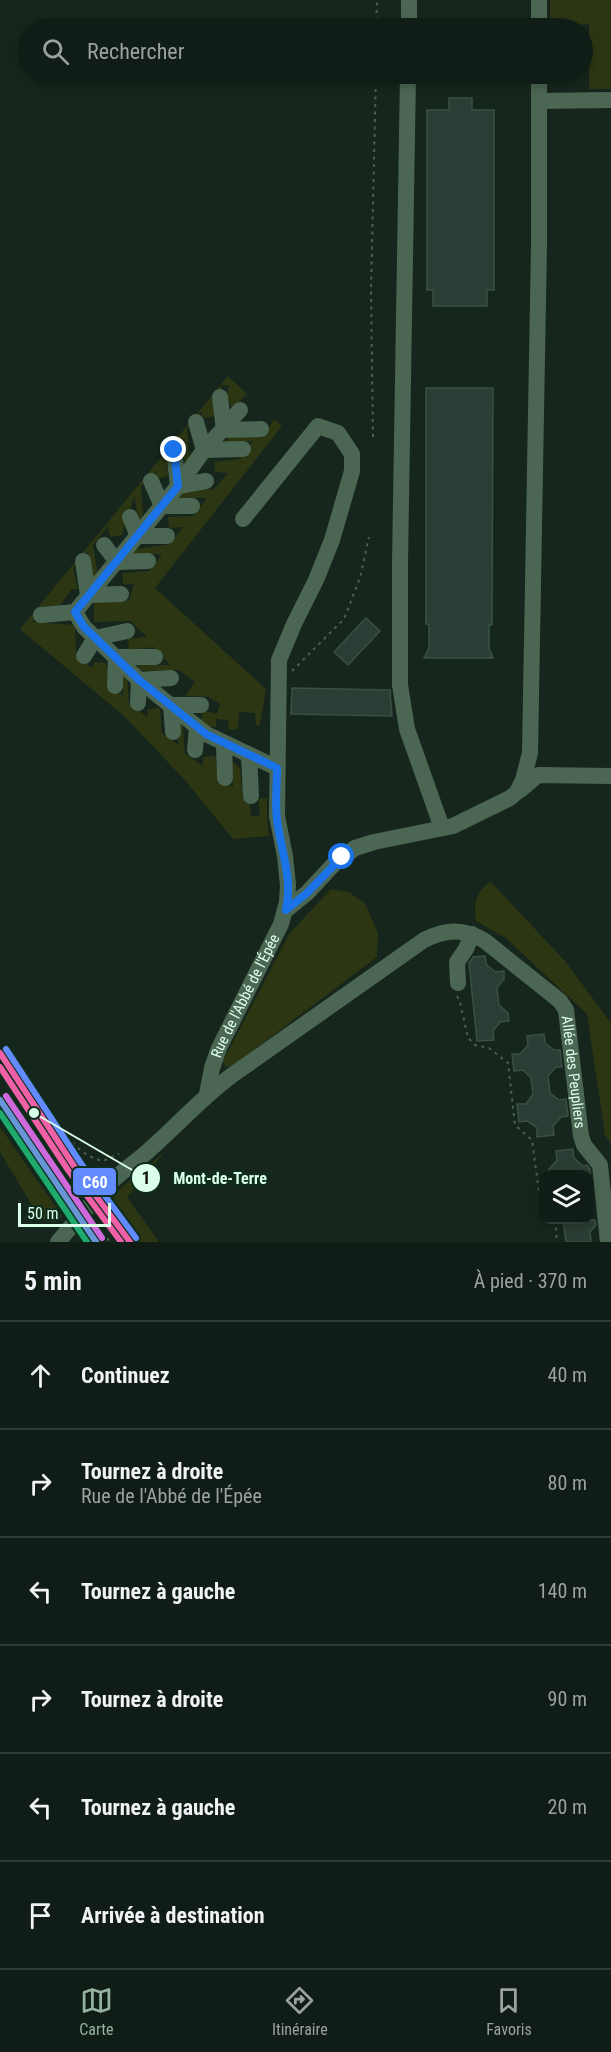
<!DOCTYPE html>
<html lang="fr">
<head>
<meta charset="utf-8">
<style>
  :root { --surface:#101c16; --page:#1e2923; --text:#f1f3f6; --muted:#9ca1a1; --line:#303a35; --accent:#96b3a1 }
  body { margin:0; font-family:"Roboto Condensed",sans-serif; background:var(--page); color:var(--text) }
  .controls { position:absolute; right:18px; bottom:18px; display:grid; overflow:hidden; border-radius:12px; box-shadow:0 3px 9px #0003 }
  .controls button { width:54px; height:54px; display:grid; place-items:center; padding:0; border:0; border-bottom:2px solid var(--line); background:var(--surface); color:var(--text); font:30px sans-serif }
  .scale { position:absolute; left:18px; bottom:15px; width:93px; box-sizing:border-box; padding-left:6px; border:3px solid #dbffe8; border-top:0; font-size:16px; line-height:21px; white-space:nowrap; color:#dbffe8; -webkit-text-stroke:4px #0f2d1c; paint-order:stroke }
  .stop { position:absolute; width:18px; height:18px; margin:-14px; border:4px solid #1a73e8; border-radius:50%; background:#fff }
  .stop.end { background:#1a73e8; border-color:#fff; box-shadow:0 2px 6px #0008 }
  .list { margin:0; padding:0; list-style:none }
  h2 { display:flex; justify-content:space-between; align-items:center; height:78px; margin:0; padding:0 24px; font-size:26px }
  h2 small { font-size:20px; font-weight:400; color:var(--muted) }
  .list li { display:grid; grid-template-columns:39px 1fr auto; gap:18px; align-items:center; box-sizing:border-box; height:108px; padding:0 24px; border-top:2px solid var(--line) }
  .list b { display:block; font-size:22px; white-space:nowrap }
  .list p { margin:0; font-size:20px; white-space:nowrap; color:var(--muted) }
  .list em { font-size:20px; font-style:normal; color:var(--muted) }
  .icon { flex:none; width:33px; height:33px; fill:none; stroke:currentColor; stroke-width:2; stroke-linecap:round; stroke-linejoin:round }
  .map { position:relative; flex:none; width:611px; height:1242px; overflow:hidden }
  .search { position:absolute; background:var(--surface); box-shadow:0 3px 9px #0003; left:18px; right:18px; top:18px; height:66px; display:flex; align-items:center; gap:15px; box-sizing:border-box; padding:0 21px; border-radius:33px; color:var(--muted); font-size:22px }
  .sheet { height:726px; background:var(--surface) }
  nav { display:flex; justify-content:space-around; align-items:center; box-sizing:border-box; height:84px; border-top:2px solid var(--line); background:var(--surface); font-size:16px; color:var(--muted) }
  nav a { display:grid; justify-items:center; gap:3px }
  nav .on { color:var(--accent) }
  .map>svg:first-child { display:block }
  .green { fill:#2c3613 }
  .building { fill:#2b3d34; stroke:#395043; stroke-width:1.5 }
  .lines { fill:none; stroke-linecap:round; stroke-linejoin:round }
  .path { stroke:#4c6147; stroke-width:2; stroke-dasharray:3 4.5; stroke-linecap:butt }
  .minor { stroke:#4b6753; stroke-width:16 }
  .minor-bridge { stroke:#4b6753; stroke-width:16 }
  .rail-1-casing { stroke:#0f2d1c; stroke-width:10 }
  .rail-2-casing { stroke:#0f2d1c; stroke-width:10 }
  .rail-3-casing { stroke:#0f2d1c; stroke-width:10 }
  .rail-4-casing { stroke:#0f2d1c; stroke-width:10 }
  .rail-5-casing { stroke:#0f2d1c; stroke-width:10 }
  .rail-6-casing { stroke:#0f2d1c; stroke-width:10 }
  .rail-1 { stroke:#6795d6; stroke-width:6 }
  .rail-2 { stroke:#1ea96d; stroke-width:6 }
  .rail-3 { stroke:#ef60a7; stroke-width:6 }
  .rail-4 { stroke:#ef60a7; stroke-width:6 }
  .rail-5 { stroke:#628bff; stroke-width:6 }
  .rail-6 { stroke:#cf69db; stroke-width:6 }
  .route { stroke:#1a73e8; stroke-width:8 }
  .labels { text-anchor:middle; dominant-baseline:central; stroke-width:4.5; stroke-linejoin:round; paint-order:stroke }
  .street-label { font-size:15px; fill:#dbffe8; stroke:#0f2d1c }
  .leader { fill:none; stroke:#dbffe8; stroke-width:2 }
  .callout-dot { fill:#dbffe8; stroke:#0f2d1c; stroke-width:2 }
  .mark-label { font-size:18px; text-anchor:middle; font-weight:bold; fill:#111 }
  .callout-label { font-size:16px; text-anchor:middle; font-weight:bold; fill:#dbffe8; stroke:#0f2d1c; stroke-width:4.5; stroke-linejoin:round; paint-order:stroke }
  .line-badge { stroke:#0f2d1c; stroke-width:2 }
  .badge-label { font-size:16px; text-anchor:middle; font-weight:bold; fill:#fff }
</style>
</head>
<body>
<div class="map">
<svg width="611" height="1242" viewBox="0 0 611 1242">
  <rect width="100%" height="100%" fill="#16261d"/>
  <!-- green -->
  <g class="green">
    <polygon points="550,0 611,0 611,89 589,89 589,24 550,28"/>
    <polygon points="228,376 247,394 232,408 227,395 229,386 222,385 216,416 204,418 201,412 187,429 190,459 185,468 182,439 166,454 168,476 156,479 156,471 141,486 143,517 139,521 134,496 122,535 110,537 108,526 93,545 98,576 92,583 88,551 73,568 78,589 72,589 60,605 42,607 32,622 75,625 76,657 92,668 95,662 106,663 109,684 123,696 122,667 127,672 129,704 148,717 147,709 160,708 162,733 178,745 177,713 182,719 185,754 203,766 203,757 215,756 218,779 233,787 232,761 240,768 243,798 249,800 251,816 260,816 258,799 267,798 267,821 269,836 233,839 184,779 125,717 20,629"/>
    <polygon points="274,419 282,426 155,588 266,689 260,725 256,725 255,713 239,712 238,729 229,730 228,720 216,719 216,727 207,727 200,723 203,710 217,714 220,704 209,697 185,696 195,682 179,670 140,671 137,665 170,665 154,647 129,650 128,639 147,637 130,621 94,622 94,602 129,600 134,584 123,584 123,573 149,571 162,554 130,555 137,549 170,544 183,527 169,528 168,517 193,516 207,498 175,498 182,491 214,489 228,473 215,472 214,462 240,459 253,441 223,443 228,438 265,436"/>
    <path d="M491,882L565,961L611,1023V1144L605,1135L587,1014L506,938L476,921C473,906 476,890 491,882Z"/>
    <polygon points="331,889 348,892 365,903 378,933 377,957 231,1067 225,1066 223,1061 289,934"/>
    <polygon points="0,1127 62,1216 55,1222 47,1221 38,1215 0,1152"/>
    <polygon points="166,1151 127,1197 159,1242 139,1242 114,1208 112,1199 121,1188"/>
  </g>
  <!-- building -->
  <g class="building">
    <polygon points="449,98 472,98 472,110 494,110 494,290 487,290 487,306 433,306 433,290 427,290 427,110 449,110"/>
    <polygon points="426,388 493,388 492,625 489,624 489,648 493,658 424,658 429,648 429,624 426,624"/>
    <polygon points="366,618 380,631 348,665 334,652"/>
    <polygon points="292,688 390,690 392,716 291,714"/>
    <polygon points="485,956 486,964 495,972 504,971 504,979 497,988 498,997 499,1005 508,1013 509,1021 500,1022 493,1031 494,1040 477,1041 469,963 473,957"/>
    <polygon points="544,1034 545,1043 554,1050 560,1050 562,1067 556,1067 548,1076 550,1093 559,1100 566,1099 568,1116 561,1117 553,1126 554,1135 537,1137 537,1128 527,1121 519,1122 517,1104 526,1104 533,1094 531,1078 523,1070 514,1071 512,1054 520,1054 528,1045 527,1036"/>
    <polygon points="573,1149 574,1158 583,1166 587,1165 590,1169 590,1174 545,1174 557,1160 556,1151"/>
    <polygon points="563,1220 595,1220 596,1225 590,1232 591,1242 566,1242"/>
  </g>
  <g class="lines">
    <!-- path -->
    <g class="path">
      <polyline points="376,28 377,0"/>
      <polyline points="373,437 371,290 376,74"/>
      <polyline points="292,671 344,619 360,578 369,537"/>
      <polyline points="457,996 460,1002 468,1038 475,1045 489,1048 508,1063 515,1125 532,1140 539,1192 544,1196"/>
      <path d="M37,1095L42,1098C58,1123 72,1154 103,1161L119,1154"/>
      <polyline points="38,1142 77,1200"/>
      <polyline points="81,1161 94,1178"/>
      <polyline points="67,1179 78,1197"/>
      <polyline points="94,1220 110,1242"/>
      <polyline points="555,1220 557,1242"/>
      <polyline points="92,1223 106,1242"/>
    </g>
    <!-- minor -->
    <g class="minor">
      <polyline points="539,0 539,28"/>
      <polyline points="409,28 409,0"/>
      <polyline points="408,74 400,562 400,685 407,729 442,828"/>
      <polyline points="539,74 539,101"/>
      <polyline points="220,397 224,430 261,429"/>
      <polyline points="240,410 204,450 178,486 75,612 84,627 139,680 206,734 277,768"/>
      <polyline points="196,422 204,450 243,449"/>
      <polyline points="174,450 178,486 206,481"/>
      <polyline points="151,481 162,506 192,506"/>
      <polyline points="130,517 138,536 167,536"/>
      <polyline points="104,545 117,562 148,561"/>
      <polyline points="83,561 88,595 121,594"/>
      <polyline points="41,615 75,612"/>
      <polyline points="84,656 95,638 127,631"/>
      <polyline points="115,686 116,657 155,657"/>
      <polyline points="138,703 139,680 171,678"/>
      <polyline points="173,732 171,705 201,705"/>
      <polyline points="224,744 225,778"/>
      <polyline points="195,750 197,727"/>
      <polyline points="249,755 251,796"/>
      <polyline points="520,790 538,775 611,776"/>
      <polyline points="286,910 307,893 335,863 355,848 374,842 453,826 510,798 517,792 523,780 530,753 539,245 539,101 611,100"/>
      <polyline points="458,983 457,962 466,949 472,934"/>
      <path id="s1" d="M207,1094L212,1068L219,1048L281,924L287,902L288,885L285,856L277,816L279,660L294,624L316,580L332,540L352,471V454L338,433L318,426L243,519"/>
      <path id="s2" d="M101,1192C115,1176 132,1165 147,1152C176,1127 200,1099 231,1076L424,940C446,929 464,928 485,941L560,1001L566,1010L581,1136L584,1145L600,1165L608,1242"/>
      <polyline points="58,1242 69,1229"/>
    </g>
    <!-- minor-bridge -->
    <polyline class="minor-bridge" points="69,1229 101,1192"/>
    <defs>
      <polyline id="rail-1" points="0,1100 96,1242"/>
      <polyline id="rail-2" points="0,1113 87,1242"/>
      <polyline id="rail-3" points="0,1053 74,1166 130,1242"/>
      <polyline id="rail-4" points="0,1067 68,1170 121,1242"/>
      <polyline id="rail-5" points="6,1049 80,1162 136,1238"/>
      <polyline id="rail-6" points="6,1096 102,1238"/>
    </defs>
    <!-- rail-1 casing -->
    <use href="#rail-1" class="rail-1-casing"/>
    <!-- rail-2 casing -->
    <use href="#rail-2" class="rail-2-casing"/>
    <!-- rail-3 casing -->
    <use href="#rail-3" class="rail-3-casing"/>
    <!-- rail-4 casing -->
    <use href="#rail-4" class="rail-4-casing"/>
    <!-- rail-5 casing -->
    <use href="#rail-5" class="rail-5-casing"/>
    <!-- rail-6 casing -->
    <use href="#rail-6" class="rail-6-casing"/>
    <!-- rail-1 -->
    <use href="#rail-1" class="rail-1"/>
    <!-- rail-2 -->
    <use href="#rail-2" class="rail-2"/>
    <!-- rail-3 -->
    <use href="#rail-3" class="rail-3"/>
    <!-- rail-4 -->
    <use href="#rail-4" class="rail-4"/>
    <!-- rail-5 -->
    <use href="#rail-5" class="rail-5"/>
    <!-- rail-6 -->
    <use href="#rail-6" class="rail-6"/>
  </g>
  <g class="lines">
    <!-- route -->
    <path class="route" d="M174,450L178,486L75,612L84,627L139,680L206,734L277,768C277,785 275,803 277,820C281,851 293,878 286,910L307,893L342,857"/>
  </g>
  <g class="labels">
    <!-- street labels -->
    <g class="street-label">
      <text stroke="none"><textPath href="#s1" startOffset="106">Rue de l'Abbé de l'Épée</textPath></text>
      <text stroke="none"><textPath href="#s2" startOffset="644">Allée des Peupliers</textPath></text>
    </g>
  </g>
  <!-- callouts -->
  <path class="leader" d="M34 1113L146 1178"/>
  <g class="callout-dot">
    <circle cx="34" cy="1113" r="6"/>
    <circle cx="146" cy="1178" r="15"/>
  </g>
  <g class="mark-label">
    <text x="146" y="1184">1</text>
  </g>
  <g class="callout-label">
    <text x="220" y="1184">Mont-de-Terre</text>
  </g>
  <rect class="line-badge" x="72" y="1167" width="45" height="29" rx="6" fill="#628bff"/>
  <g class="badge-label">
    <text x="95" y="1188">C60</text>
  </g>
</svg>
<div class="controls">
<button><svg class="icon" aria-label="layers" viewBox="0 0 24 24"><path d="M12 4l9 5-9 5-9-5zM3 14l9 5 9-5"/></svg></button>
</div>
<div class="scale">50 m</div>
<div class="stop" style="left:342px;top:857px"></div>
<div class="stop end" style="left:174px;top:450px"></div>
<div class="search"><svg class="icon" aria-label="search" viewBox="0 0 24 24"><circle cx="10" cy="10" r="6"/><path d="M15 15l6 6"/></svg>Rechercher</div>
</div>
<section class="sheet">
<h2>5 min<small>À pied · 370 m</small></h2>
<ul class="list">
<li><svg class="icon" aria-label="ahead" viewBox="0 0 24 24"><path d="M12 20V5M6 11l6-6 6 6"/></svg><div><b>Continuez</b></div><em>40 m</em></li>
<li><svg class="icon" aria-label="right" viewBox="0 0 24 24"><path d="M7 20v-9h11M14 6l5 5-5 5"/></svg><div><b>Tournez à droite</b><p>Rue de l'Abbé de l'Épée</p></div><em>80 m</em></li>
<li><svg class="icon" aria-label="left" viewBox="0 0 24 24"><path d="M17 20v-9H6M10 6l-5 5 5 5"/></svg><div><b>Tournez à gauche</b></div><em>140 m</em></li>
<li><svg class="icon" aria-label="right" viewBox="0 0 24 24"><path d="M7 20v-9h11M14 6l5 5-5 5"/></svg><div><b>Tournez à droite</b></div><em>90 m</em></li>
<li><svg class="icon" aria-label="left" viewBox="0 0 24 24"><path d="M17 20v-9H6M10 6l-5 5 5 5"/></svg><div><b>Tournez à gauche</b></div><em>20 m</em></li>
<li><svg class="icon" aria-label="arrive" viewBox="0 0 24 24"><path d="M6 21V4h12l-3 4 3 4H6"/></svg><div><b>Arrivée à destination</b></div></li>
</ul>
</section>
<nav>
<a class="on"><svg class="icon" aria-label="map" viewBox="0 0 24 24"><path d="M3 6l6-2 6 2 6-2v14l-6 2-6-2-6 2zM9 4v14M15 6v14"/></svg>Carte</a>
<a><svg class="icon" aria-label="directions" viewBox="0 0 24 24"><path d="M12 3l9 9-9 9-9-9zM9 14v-3h6M13 9l2 2-2 2"/></svg>Itinéraire</a>
<a><svg class="icon" aria-label="saved" viewBox="0 0 24 24"><path d="M7 4h10v16l-5-4-5 4z"/></svg>Favoris</a>
</nav>
</body>
</html>
